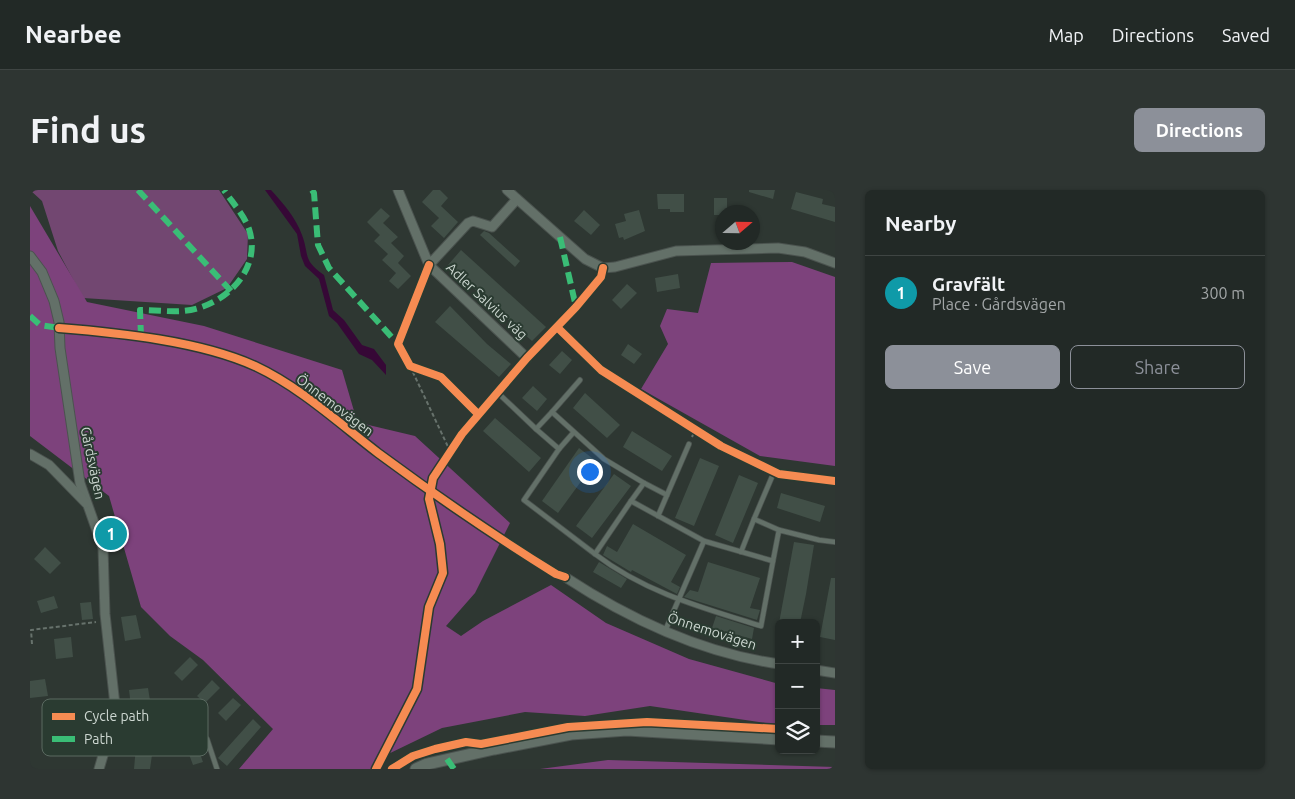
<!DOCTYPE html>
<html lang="en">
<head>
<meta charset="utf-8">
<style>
  :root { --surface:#222926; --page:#2e3532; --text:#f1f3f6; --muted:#a2a6a7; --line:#3f4543; --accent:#8c9099 }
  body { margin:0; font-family:Ubuntu,sans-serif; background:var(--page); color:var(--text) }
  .controls { position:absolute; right:15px; bottom:15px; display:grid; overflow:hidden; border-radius:8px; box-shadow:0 1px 4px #0004 }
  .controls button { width:45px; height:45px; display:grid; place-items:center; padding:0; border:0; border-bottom:1px solid var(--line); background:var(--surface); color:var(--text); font:25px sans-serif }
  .compass { position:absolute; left:685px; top:15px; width:45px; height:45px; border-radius:50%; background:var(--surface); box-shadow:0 1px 4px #0004; rotate:70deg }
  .you { position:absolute; left:559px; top:281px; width:18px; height:18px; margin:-12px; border:4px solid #fff; border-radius:50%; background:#1a73e8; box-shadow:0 0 0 8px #1a73e833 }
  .badge { display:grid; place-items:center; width:32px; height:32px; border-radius:50%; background:var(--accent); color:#fff; font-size:16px; font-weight:700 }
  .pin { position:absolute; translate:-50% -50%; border:2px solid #fff; box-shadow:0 1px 5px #0006 }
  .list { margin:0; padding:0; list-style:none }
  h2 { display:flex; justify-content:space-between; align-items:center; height:65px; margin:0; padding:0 20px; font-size:21px }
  h2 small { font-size:16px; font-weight:400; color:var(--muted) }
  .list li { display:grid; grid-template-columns:32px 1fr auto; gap:15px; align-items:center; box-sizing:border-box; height:75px; padding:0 20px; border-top:1px solid var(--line) }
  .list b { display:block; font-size:19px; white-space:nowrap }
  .list p { margin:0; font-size:16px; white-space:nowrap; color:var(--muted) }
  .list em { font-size:16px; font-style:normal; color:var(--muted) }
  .actions { display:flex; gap:10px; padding:15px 20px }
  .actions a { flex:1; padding:11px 0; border:1px solid var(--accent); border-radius:8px; text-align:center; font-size:18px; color:var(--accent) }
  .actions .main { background:var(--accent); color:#fff }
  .icon { flex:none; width:28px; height:28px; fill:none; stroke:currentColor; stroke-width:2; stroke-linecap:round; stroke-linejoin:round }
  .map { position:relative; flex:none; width:805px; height:579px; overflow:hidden; border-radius:8px }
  header { display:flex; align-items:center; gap:30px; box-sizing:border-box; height:70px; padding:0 25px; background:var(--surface); border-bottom:1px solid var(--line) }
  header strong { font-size:24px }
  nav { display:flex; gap:28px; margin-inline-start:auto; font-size:18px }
  .intro { display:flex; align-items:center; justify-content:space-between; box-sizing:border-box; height:120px; padding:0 30px }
  h1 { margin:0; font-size:35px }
  .button { padding:12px 22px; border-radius:8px; background:var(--accent); color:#fff; font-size:18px; font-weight:700 }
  main { display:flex; gap:30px; padding:0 30px }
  aside { flex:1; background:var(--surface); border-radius:8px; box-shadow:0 1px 4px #0004 }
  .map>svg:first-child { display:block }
  .green { fill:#724771 }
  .forest { fill:#7d427c }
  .water { fill:#360836 }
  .building { fill:#414f47 }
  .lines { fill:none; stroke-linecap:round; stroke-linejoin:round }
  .service-casing { stroke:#4b534f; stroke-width:6 }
  .minor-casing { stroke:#4b534f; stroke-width:11 }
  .tertiary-casing { stroke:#4b534f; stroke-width:13 }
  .path { stroke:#67726c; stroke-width:2; stroke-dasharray:4 2.5; stroke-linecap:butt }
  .service { stroke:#637068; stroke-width:4.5 }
  .minor { stroke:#637068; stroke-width:9 }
  .tertiary { stroke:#637068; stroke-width:11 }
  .quiet { stroke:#3abd76; stroke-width:6; stroke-dasharray:12 6; stroke-linecap:butt }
  .cycleway-casing { stroke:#2a3b31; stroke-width:11 }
  .cycleway { stroke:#f68b52; stroke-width:8 }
  .labels { text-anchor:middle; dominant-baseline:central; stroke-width:4; stroke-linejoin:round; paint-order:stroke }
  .street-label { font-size:14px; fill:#cdd7d1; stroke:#2a3b31 }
  .key { fill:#2a3b31; stroke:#5b6a61; stroke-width:1 }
  .key-label { font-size:14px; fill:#cdd7d1 }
</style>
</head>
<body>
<header>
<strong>Nearbee</strong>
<nav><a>Map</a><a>Directions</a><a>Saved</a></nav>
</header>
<div class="intro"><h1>Find us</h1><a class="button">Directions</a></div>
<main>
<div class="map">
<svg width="805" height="579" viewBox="0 0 805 579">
  <rect width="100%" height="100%" fill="#2e3732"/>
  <!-- green -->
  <polygon class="green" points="0,0 189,0 218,44 217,69 197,98 162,115 53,108 28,61 12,11"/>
  <!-- forest -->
  <g class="forest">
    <polygon points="0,16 57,112 174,136 312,180 324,221 326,232 385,246 480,333 445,403 416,436 431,446 453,431 521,395 576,433 659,469 749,494 749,535 620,516 555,526 495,522 412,538 352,567 345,579 209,579 243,539 173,470 140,446 111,417 79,306 0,246"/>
    <polygon points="762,72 805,87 805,276 730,266 611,199 638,154 630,136 637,119 668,123 681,73"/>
    <polygon points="786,498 805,500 805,535 786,535"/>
    <polygon points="578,570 805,577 805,579 510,579"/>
  </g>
  <!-- water -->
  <path class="water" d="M235,0H241C253,13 266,28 272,45C280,67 272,69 294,85L303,120L314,130L332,155L344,159L356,175V185L342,170L329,164L307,133L299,126L289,89L275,76L271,66L267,44Z"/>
  <!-- building -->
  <g class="building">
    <polygon points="403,0 410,0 418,8 411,16 428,32 414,48 401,36 409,28 392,12"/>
    <polygon points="719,0 745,0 743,9 719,2"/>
    <polygon points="766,2 793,9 792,14 805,17 805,32 761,19"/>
    <polygon points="627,4 654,4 654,22 640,22 640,19 628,19"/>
    <polygon points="684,8 697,8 697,22 692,22 692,25 684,25"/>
    <polygon points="351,18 360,26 353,33 368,47 361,53 374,66 368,73 381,86 368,99 359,91 366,83 352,70 358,64 344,51 350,45 337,32"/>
    <polygon points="554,20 570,35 561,45 544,31"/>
    <polygon points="609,20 615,41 594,50 593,47 589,48 585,34 596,31 594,24"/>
    <polygon points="454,41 459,43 490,71 485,77 450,45"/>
    <polygon points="431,60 516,137 502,151 418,75"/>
    <polygon points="648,84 650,98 627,102 625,88"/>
    <polygon points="597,94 607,103 591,119 582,110"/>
    <polygon points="420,116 457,154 481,174 469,187 405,132"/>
    <polygon points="598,154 612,164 604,174 591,165"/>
    <polygon points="532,161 542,170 530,184 519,175"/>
    <polygon points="503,196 517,209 507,221 492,208"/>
    <polygon points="555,203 590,235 577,248 543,218"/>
    <polygon points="465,228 511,268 499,282 453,241"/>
    <polygon points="602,241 642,266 632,281 593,257"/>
    <polygon points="549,258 566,271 528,323 512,311"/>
    <polygon points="670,268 689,276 664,336 645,328"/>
    <polygon points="584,284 601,296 562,348 546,336"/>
    <polygon points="709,285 728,293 703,353 685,345"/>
    <polygon points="751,303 795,316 790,332 747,318"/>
    <polygon points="603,334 656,365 641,392 650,397 647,404 602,380 601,382 573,365 577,356 587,362"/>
    <polygon points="764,352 784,355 776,404 770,433 749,433"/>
    <polygon points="15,357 31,373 20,384 4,369"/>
    <polygon points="569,372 597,389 591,398 563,382"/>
    <polygon points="678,372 730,388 720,418 730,420 727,430 654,407 660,400 668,402"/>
    <polygon points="801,388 805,388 805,450 790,447"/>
    <polygon points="24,406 28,418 11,423 7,411"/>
    <polygon points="61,412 63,429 52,430 50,413"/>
    <polygon points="106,425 111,448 95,451 91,427"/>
    <polygon points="686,426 724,438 722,449 682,438"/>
    <polygon points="41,447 43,467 26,469 24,449"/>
    <polygon points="160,467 168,475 152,491 144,483"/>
    <polygon points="15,489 18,506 0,508 0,491"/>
    <polygon points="182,490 190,498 175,513 167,506"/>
    <polygon points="118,498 122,523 102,525 99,500"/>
    <polygon points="203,508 211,515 196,531 188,523"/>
    <polygon points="223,529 231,537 197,576 188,568"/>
    <polygon points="161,539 173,572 163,575 151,543"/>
    <polygon points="106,556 123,558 120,579 104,579"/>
  </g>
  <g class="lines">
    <defs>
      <g id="service">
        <polyline points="467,202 506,239 522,222 574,269 614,293 601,311 674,351 743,371 749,340 789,350 805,352"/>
        <polyline points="522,222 550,190"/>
        <polyline points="506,239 529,259 543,243"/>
        <polyline points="529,259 494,310 565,364 601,311"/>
        <polyline points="614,293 637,305 628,326"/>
        <polyline points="637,305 659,254"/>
        <polyline points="724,329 744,282"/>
        <polyline points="711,362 724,329 749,340"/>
        <path d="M565,364C614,402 673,418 731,436L743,371"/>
        <polyline points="635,441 674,351"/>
        <polyline points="177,549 187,579"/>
      </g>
      <g id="minor">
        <polyline points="368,0 399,75 438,33 443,31 462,37 487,9"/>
        <polyline points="477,0 555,69 573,78 585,77 646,61 748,58 775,62 805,73"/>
        <polyline points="0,66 12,82 24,111 29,132 30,158 50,293 73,358 75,424 85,515 82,535 69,579"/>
        <polyline points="399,75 497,168"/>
        <polyline points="0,264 19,275 56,313"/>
        <path d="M535,387C599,429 672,463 749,474"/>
        <polyline points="786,480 805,483"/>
      </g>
      <g id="tertiary">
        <polyline points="786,551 805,552"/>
        <polyline points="386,579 397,574 464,559 541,544 597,540 749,549"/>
      </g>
    </defs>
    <!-- service casing -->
    <use href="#service" class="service-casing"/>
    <!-- minor casing -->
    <use href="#minor" class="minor-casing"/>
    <!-- tertiary casing -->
    <use href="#tertiary" class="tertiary-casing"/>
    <!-- path -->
    <g class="path">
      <polyline points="380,176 420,261"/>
      <polyline points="662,247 665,240"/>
      <polyline points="2,454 1,440 66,432"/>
    </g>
    <!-- service -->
    <use href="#service" class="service"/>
    <!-- minor -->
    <use href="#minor" class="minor"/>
    <!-- tertiary -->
    <use href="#tertiary" class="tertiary"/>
    <!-- quiet -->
    <g class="quiet">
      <polyline points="108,0 201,101"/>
      <polyline points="282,0 284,3 288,55 299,78 368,154"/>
      <polyline points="530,47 546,117"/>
      <polyline points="0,126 10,135 29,138"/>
      <path d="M111,147L110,120C124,120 139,122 153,121C192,118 233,81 219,39C214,25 202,12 194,0"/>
      <polyline points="417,569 424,579"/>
    </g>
    <defs>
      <g id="cycleway">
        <polyline points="399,75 368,154 380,176 411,187 448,224"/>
        <path d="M29,138C90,143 170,151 225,176C270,197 309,233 348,263C406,306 465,346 526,384L535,387"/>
        <polyline points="528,138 571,180 691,256 749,284 805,291"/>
        <polyline points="346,579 387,499 399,417 413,383 410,354 399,309 403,288 432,244 497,168 546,117 571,87 573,78"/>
        <polyline points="362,579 383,566 405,559 436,552 451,554 538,537 617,532 749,539"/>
      </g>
    </defs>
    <!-- cycleway casing -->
    <use href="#cycleway" class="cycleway-casing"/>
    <!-- cycleway -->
    <use href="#cycleway" class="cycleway"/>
  </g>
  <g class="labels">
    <!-- street labels -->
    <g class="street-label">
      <text transform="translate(457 111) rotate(43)">Adler Salvius väg</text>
      <text transform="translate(305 215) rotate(37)">Önnemovägen</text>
      <text transform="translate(63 273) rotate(78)">Gårdsvägen</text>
      <text transform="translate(682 441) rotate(18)">Önnemovägen</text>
    </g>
  </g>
  <!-- legend -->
  <rect x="12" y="509" width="166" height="57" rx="8" class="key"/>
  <rect x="22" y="523" width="23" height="7" fill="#f68b52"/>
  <rect x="22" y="546" width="23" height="6" fill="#3abd76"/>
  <g class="key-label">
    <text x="54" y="531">Cycle path</text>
    <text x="54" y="554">Path</text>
  </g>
</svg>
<div class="controls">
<button>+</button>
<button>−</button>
<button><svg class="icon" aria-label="layers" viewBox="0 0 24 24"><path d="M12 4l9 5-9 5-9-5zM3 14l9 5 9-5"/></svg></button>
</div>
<svg class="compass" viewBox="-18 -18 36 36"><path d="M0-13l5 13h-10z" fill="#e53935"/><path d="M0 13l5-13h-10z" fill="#a2a6a7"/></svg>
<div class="you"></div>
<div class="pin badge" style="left:81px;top:344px;background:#0f9aa8">1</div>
</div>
<aside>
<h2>Nearby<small></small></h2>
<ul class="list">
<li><span class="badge" style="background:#0f9aa8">1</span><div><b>Gravfält</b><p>Place · Gårdsvägen</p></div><em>300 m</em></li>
</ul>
<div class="actions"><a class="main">Save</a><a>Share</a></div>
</aside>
</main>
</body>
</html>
